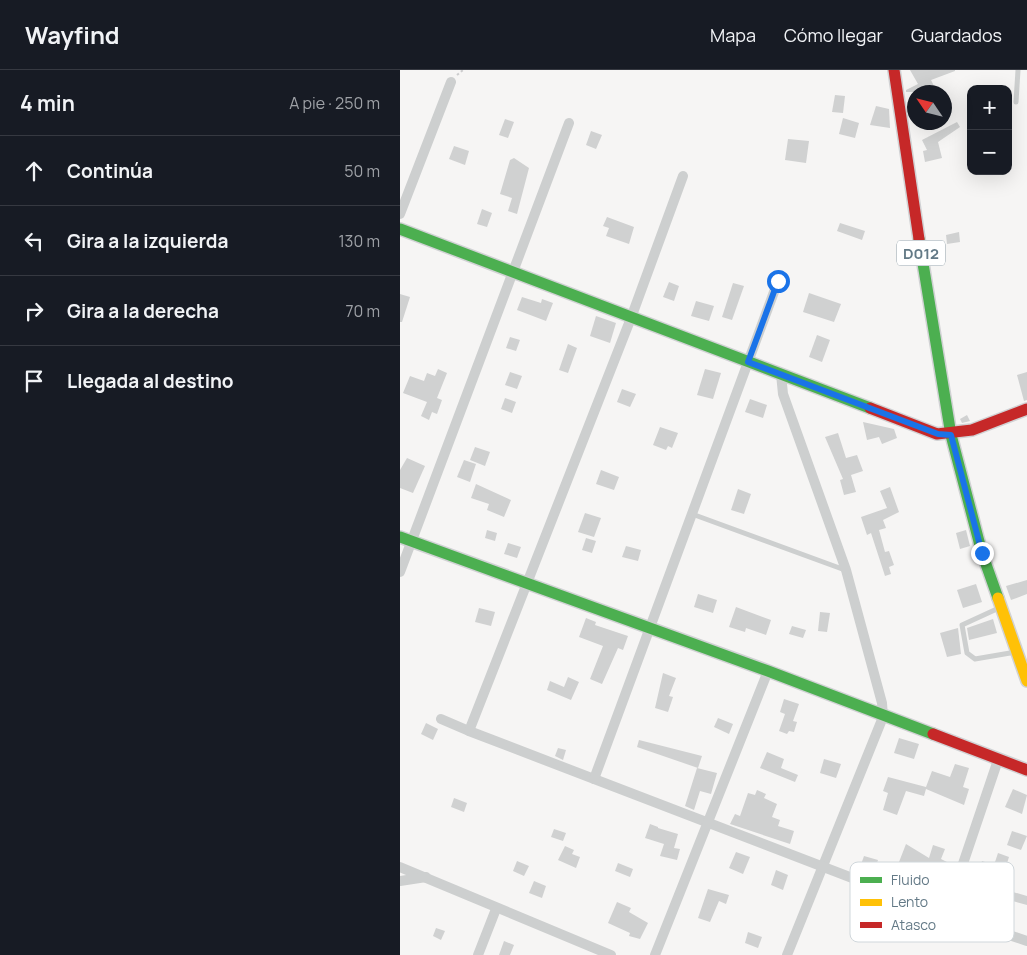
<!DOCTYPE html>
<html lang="es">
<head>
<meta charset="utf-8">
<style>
  :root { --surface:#171b24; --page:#20242c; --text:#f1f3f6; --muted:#9ea1a6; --line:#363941 }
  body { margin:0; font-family:Manrope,sans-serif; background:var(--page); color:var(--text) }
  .controls { position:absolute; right:15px; top:15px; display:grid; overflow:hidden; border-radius:10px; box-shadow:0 5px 20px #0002 }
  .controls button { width:45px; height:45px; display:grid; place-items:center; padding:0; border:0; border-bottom:1px solid var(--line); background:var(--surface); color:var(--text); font:25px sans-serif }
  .compass { position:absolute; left:507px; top:15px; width:45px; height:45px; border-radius:50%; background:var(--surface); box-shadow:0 5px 20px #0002; rotate:305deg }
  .stop { position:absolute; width:15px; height:15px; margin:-11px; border:4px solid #1a73e8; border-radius:50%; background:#fff }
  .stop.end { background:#1a73e8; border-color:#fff; box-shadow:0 1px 5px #0008 }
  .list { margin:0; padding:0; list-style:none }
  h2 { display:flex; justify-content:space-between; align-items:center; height:65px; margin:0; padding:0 20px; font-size:21px }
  h2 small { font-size:16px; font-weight:400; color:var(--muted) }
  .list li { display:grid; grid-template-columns:32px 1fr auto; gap:15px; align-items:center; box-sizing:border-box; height:70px; padding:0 20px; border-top:1px solid var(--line) }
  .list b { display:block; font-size:19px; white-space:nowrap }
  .list em { font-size:16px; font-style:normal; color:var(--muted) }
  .icon { flex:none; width:28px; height:28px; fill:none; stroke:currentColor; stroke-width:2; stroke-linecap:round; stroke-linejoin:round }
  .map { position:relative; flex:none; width:627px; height:885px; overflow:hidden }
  header { display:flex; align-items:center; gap:30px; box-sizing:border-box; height:70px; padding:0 25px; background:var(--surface); border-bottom:1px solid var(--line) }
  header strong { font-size:24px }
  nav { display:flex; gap:28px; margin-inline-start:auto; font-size:18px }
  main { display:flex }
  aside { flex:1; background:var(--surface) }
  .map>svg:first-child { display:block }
  .building { fill:#d0d1d1 }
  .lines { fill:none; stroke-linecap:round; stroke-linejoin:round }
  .fast-casing { stroke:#d1d2d4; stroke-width:14 }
  .slow-casing { stroke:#d1d2d4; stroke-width:14 }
  .jam-casing { stroke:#d1d2d4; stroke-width:14 }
  .path { stroke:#cccccd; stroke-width:2; stroke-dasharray:2.5 2.5; stroke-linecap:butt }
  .lane { stroke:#cdcfcf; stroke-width:5 }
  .street { stroke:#cdcfcf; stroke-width:10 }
  .fast { stroke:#4caf50; stroke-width:11 }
  .slow { stroke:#ffc107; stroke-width:11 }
  .jam { stroke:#c62828; stroke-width:11 }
  .route { stroke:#1a73e8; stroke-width:6 }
  .labels { text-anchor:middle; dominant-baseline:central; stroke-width:5; stroke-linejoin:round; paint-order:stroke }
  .shield { fill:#fff; stroke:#92a1aa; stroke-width:1 }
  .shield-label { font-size:15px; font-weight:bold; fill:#637986 }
  .key { fill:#fff; stroke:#d0d7db; stroke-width:1 }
  .key-label { font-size:14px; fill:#637986 }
</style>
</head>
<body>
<header>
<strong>Wayfind</strong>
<nav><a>Mapa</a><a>Cómo llegar</a><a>Guardados</a></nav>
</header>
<main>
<aside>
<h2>4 min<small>A pie · 250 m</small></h2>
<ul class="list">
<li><svg class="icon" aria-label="ahead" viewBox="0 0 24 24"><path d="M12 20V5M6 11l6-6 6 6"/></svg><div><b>Continúa</b></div><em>50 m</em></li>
<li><svg class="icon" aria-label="left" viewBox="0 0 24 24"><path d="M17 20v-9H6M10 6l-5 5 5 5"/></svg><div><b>Gira a la izquierda</b></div><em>130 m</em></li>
<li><svg class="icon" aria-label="right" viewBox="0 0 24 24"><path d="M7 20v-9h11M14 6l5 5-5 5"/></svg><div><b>Gira a la derecha</b></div><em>70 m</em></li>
<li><svg class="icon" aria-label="arrive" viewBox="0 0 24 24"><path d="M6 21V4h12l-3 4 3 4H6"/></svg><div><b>Llegada al destino</b></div></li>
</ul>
</aside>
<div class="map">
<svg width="627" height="885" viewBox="0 0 627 885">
  <rect width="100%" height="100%" fill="#f6f5f4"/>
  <!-- building -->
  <g class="building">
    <polygon points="510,0 555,0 555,1 531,10 537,22 506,22 506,20 518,14"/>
    <polygon points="435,25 445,26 443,43 432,42"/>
    <polygon points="476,36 489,39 490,58 470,55"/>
    <polygon points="443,48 459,53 455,68 439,64"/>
    <polygon points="105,49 114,52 108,68 99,65"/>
    <polygon points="557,52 560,57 538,72 542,88 525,92 523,81 527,80 522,70"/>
    <polygon points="191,61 202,65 196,79 186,75"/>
    <polygon points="388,69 409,71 406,93 385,90"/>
    <polygon points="54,76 69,81 65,95 49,89"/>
    <polygon points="114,88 129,98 117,144 108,141 112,128 100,124 110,90"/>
    <polygon points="82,139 92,143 87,157 77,154"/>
    <polygon points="207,147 234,157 229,174 206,166 209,158 203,156"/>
    <polygon points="440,153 465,161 462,170 437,161"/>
    <polygon points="559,162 560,172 547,174 546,165"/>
    <polygon points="269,212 279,216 274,231 263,227"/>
    <polygon points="333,213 344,216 332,250 322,247"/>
    <polygon points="409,223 441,234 434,252 403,242"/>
    <polygon points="0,224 10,227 2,252 0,252"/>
    <polygon points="122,227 141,233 142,229 153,233 146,251 117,240"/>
    <polygon points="296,231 314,236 309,251 291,246"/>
    <polygon points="196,246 216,253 210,273 190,266"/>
    <polygon points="417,265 430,270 422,292 409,287"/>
    <polygon points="110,267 120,270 116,281 106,278"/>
    <polygon points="168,274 177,278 168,303 159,300"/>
    <polygon points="38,299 47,303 37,328 42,330 37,344 32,342 29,350 21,346 27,332 3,323 10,306 24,311 27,303 35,306"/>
    <polygon points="305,299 321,303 313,329 297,325"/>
    <polygon points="110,302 122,306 117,319 105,315"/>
    <polygon points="627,302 627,330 624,331 617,305"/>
    <polygon points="222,319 236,324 230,337 217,332"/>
    <polygon points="105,328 116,332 112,343 101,339"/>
    <polygon points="350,329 367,335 363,348 345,342"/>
    <polygon points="567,345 570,351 562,353 560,349"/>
    <polygon points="463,352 494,359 497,368 482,374 479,367 467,370"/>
    <polygon points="260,357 278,363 272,378 268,376 266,380 253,375"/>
    <polygon points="438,363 446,388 457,385 463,401 451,405 456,422 444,425 440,410 443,409 425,367"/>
    <polygon points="75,377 90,382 85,396 70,390"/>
    <polygon points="7,388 25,396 13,423 0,418 0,400"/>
    <polygon points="64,390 76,394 70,412 57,407"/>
    <polygon points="201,400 219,407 214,420 196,414"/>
    <polygon points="76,414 111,430 104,447 87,440 89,434 71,428"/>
    <polygon points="490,417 499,442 483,450 486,458 479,460 485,482 489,481 494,495 489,497 491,504 485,506 471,463 467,465 461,447 487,438 480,421"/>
    <polygon points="338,419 351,424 344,444 331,440"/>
    <polygon points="185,443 201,448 194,467 178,462"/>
    <polygon points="87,460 97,463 95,471 85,468"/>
    <polygon points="566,460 570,476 560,479 556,463"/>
    <polygon points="186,468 196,471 192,483 182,480"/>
    <polygon points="108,473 121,477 117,488 104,484"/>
    <polygon points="226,476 241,480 238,491 222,487"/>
    <polygon points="627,510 627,524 611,530 606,516"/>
    <polygon points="576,514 582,532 563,538 557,520"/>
    <polygon points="298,524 317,530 313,543 294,537"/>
    <polygon points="336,537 371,550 366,565 346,558 345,562 329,557"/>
    <polygon points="79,538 95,542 91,556 75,552"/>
    <polygon points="420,542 430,543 427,562 418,561"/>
    <polygon points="186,548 196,552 195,555 228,566 223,580 218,578 202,614 190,609 203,576 179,567"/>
    <polygon points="593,549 597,563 569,570 567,558"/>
    <polygon points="392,556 406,560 403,568 389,564"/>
    <polygon points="558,558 561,584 547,587 540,563"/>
    <polygon points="263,603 276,608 269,626 273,627 268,642 255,638"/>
    <polygon points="168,607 179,612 171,630 147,620 150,611 164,617"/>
    <polygon points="384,629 399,634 393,651 397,652 394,662 389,661 387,664 379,661 385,644 380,642"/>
    <polygon points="318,648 333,654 329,664 314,657"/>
    <polygon points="26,653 38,659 33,670 21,664"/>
    <polygon points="499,668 519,674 514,689 494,683"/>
    <polygon points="239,670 302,686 298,698 237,677"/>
    <polygon points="158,678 166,680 163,690 155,686"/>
    <polygon points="367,682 384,689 381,698 398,705 395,712 360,698"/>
    <polygon points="424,689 441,694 436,708 420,703"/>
    <polygon points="555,694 569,698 563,717 569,719 564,735 526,719 524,726 506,721 497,745 483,740 488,723 483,721 488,707 526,717 532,701 550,707"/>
    <polygon points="297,698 317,703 311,724 300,721 294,740 285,736"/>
    <polygon points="613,719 627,725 622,744 605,737"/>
    <polygon points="357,720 366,724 364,728 377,734 372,747 380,750 378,756 394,761 390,774 330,754 335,744 340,746 348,723 355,725"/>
    <polygon points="54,728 67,733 64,742 51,737"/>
    <polygon points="250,754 258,757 258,758 278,764 274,778 280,779 277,790 260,786 264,774 245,768"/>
    <polygon points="154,759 166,763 163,771 151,767"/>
    <polygon points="612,761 627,766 621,780 607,775"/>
    <polygon points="506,774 529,788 533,775 545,779 541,789 551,794 548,802 536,797 525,829 505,821 511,800 499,792"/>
    <polygon points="165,776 174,780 172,784 180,787 176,798 158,790"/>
    <polygon points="336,782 350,787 343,804 329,798"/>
    <polygon points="598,783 609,787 599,818 627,826 627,835 602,828 593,853 574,846 588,802 579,799 582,791 594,795"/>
    <polygon points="464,786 478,790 473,805 459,800"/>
    <polygon points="117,791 129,796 124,806 113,801"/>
    <polygon points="218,793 233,799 230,807 215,801"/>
    <polygon points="376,800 388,805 383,820 371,815"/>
    <polygon points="134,811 146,816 142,828 129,823"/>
    <polygon points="308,819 329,825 326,834 319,831 310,852 298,848"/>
    <polygon points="217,832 231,838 229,842 248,853 240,869 229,866 230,863 208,853"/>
    <polygon points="36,858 45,861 41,870 33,866"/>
    <polygon points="348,862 362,867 358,878 345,873"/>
    <polygon points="104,871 114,875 110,885 99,885"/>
  </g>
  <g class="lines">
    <defs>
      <g id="fast">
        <polyline points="0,159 470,338"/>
        <polyline points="519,169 551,365 582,483 598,528"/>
        <polyline points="0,467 368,601 533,664"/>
      </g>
      <polyline id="slow" points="598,528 627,611"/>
      <g id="jam">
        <polyline points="494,0 519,169"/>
        <polyline points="470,338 537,364 572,360 627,339"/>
        <polyline points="533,664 627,700"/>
      </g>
    </defs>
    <!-- fast casing -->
    <use href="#fast" class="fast-casing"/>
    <!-- slow casing -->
    <use href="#slow" class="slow-casing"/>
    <!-- jam casing -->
    <use href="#jam" class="jam-casing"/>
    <!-- path -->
    <polyline class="path" points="57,5 63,0"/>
    <!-- lane -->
    <g class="lane">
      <polyline points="616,32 618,0"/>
      <polyline points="292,444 445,500"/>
      <polyline points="599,538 562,555 567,583 575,589 616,582"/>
    </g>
    <!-- street -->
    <g class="street">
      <polyline points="0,144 51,12"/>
      <polyline points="381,304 383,324 446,500 482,633 483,647 387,885"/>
      <polyline points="0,502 169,53"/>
      <polyline points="41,649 69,661 231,248 283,106"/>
      <polyline points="69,661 546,844 627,871"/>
      <polyline points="194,709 378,211"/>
      <polyline points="0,797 211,885"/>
      <polyline points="0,811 26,807"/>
      <polyline points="546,844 598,690"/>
      <polyline points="78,885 96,839"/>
      <polyline points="255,885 368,601"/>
    </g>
    <!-- fast -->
    <use href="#fast" class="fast"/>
    <!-- slow -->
    <use href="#slow" class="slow"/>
    <!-- jam -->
    <use href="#jam" class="jam"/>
  </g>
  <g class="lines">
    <!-- route -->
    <polyline class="route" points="378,211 348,292 538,364 551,365 582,483"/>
  </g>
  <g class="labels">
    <!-- shield labels -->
    <rect class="shield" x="497" y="170.5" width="48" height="25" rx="4"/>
    <g class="shield-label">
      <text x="521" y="183">D012</text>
    </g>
  </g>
  <!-- legend -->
  <rect x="450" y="792" width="164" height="80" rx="8" class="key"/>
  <rect x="460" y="807" width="22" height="6" fill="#4caf50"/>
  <rect x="460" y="829" width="22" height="7" fill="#ffc107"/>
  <rect x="460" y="852" width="22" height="6" fill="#c62828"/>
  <g class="key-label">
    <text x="491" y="815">Fluido</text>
    <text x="491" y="837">Lento</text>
    <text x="491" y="860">Atasco</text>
  </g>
</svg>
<div class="controls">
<button>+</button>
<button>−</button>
</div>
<svg class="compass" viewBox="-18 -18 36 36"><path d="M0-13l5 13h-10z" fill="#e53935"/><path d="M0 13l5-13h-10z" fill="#9ea1a6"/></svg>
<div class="stop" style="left:378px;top:211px"></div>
<div class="stop end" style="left:582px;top:483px"></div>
</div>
</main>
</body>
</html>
